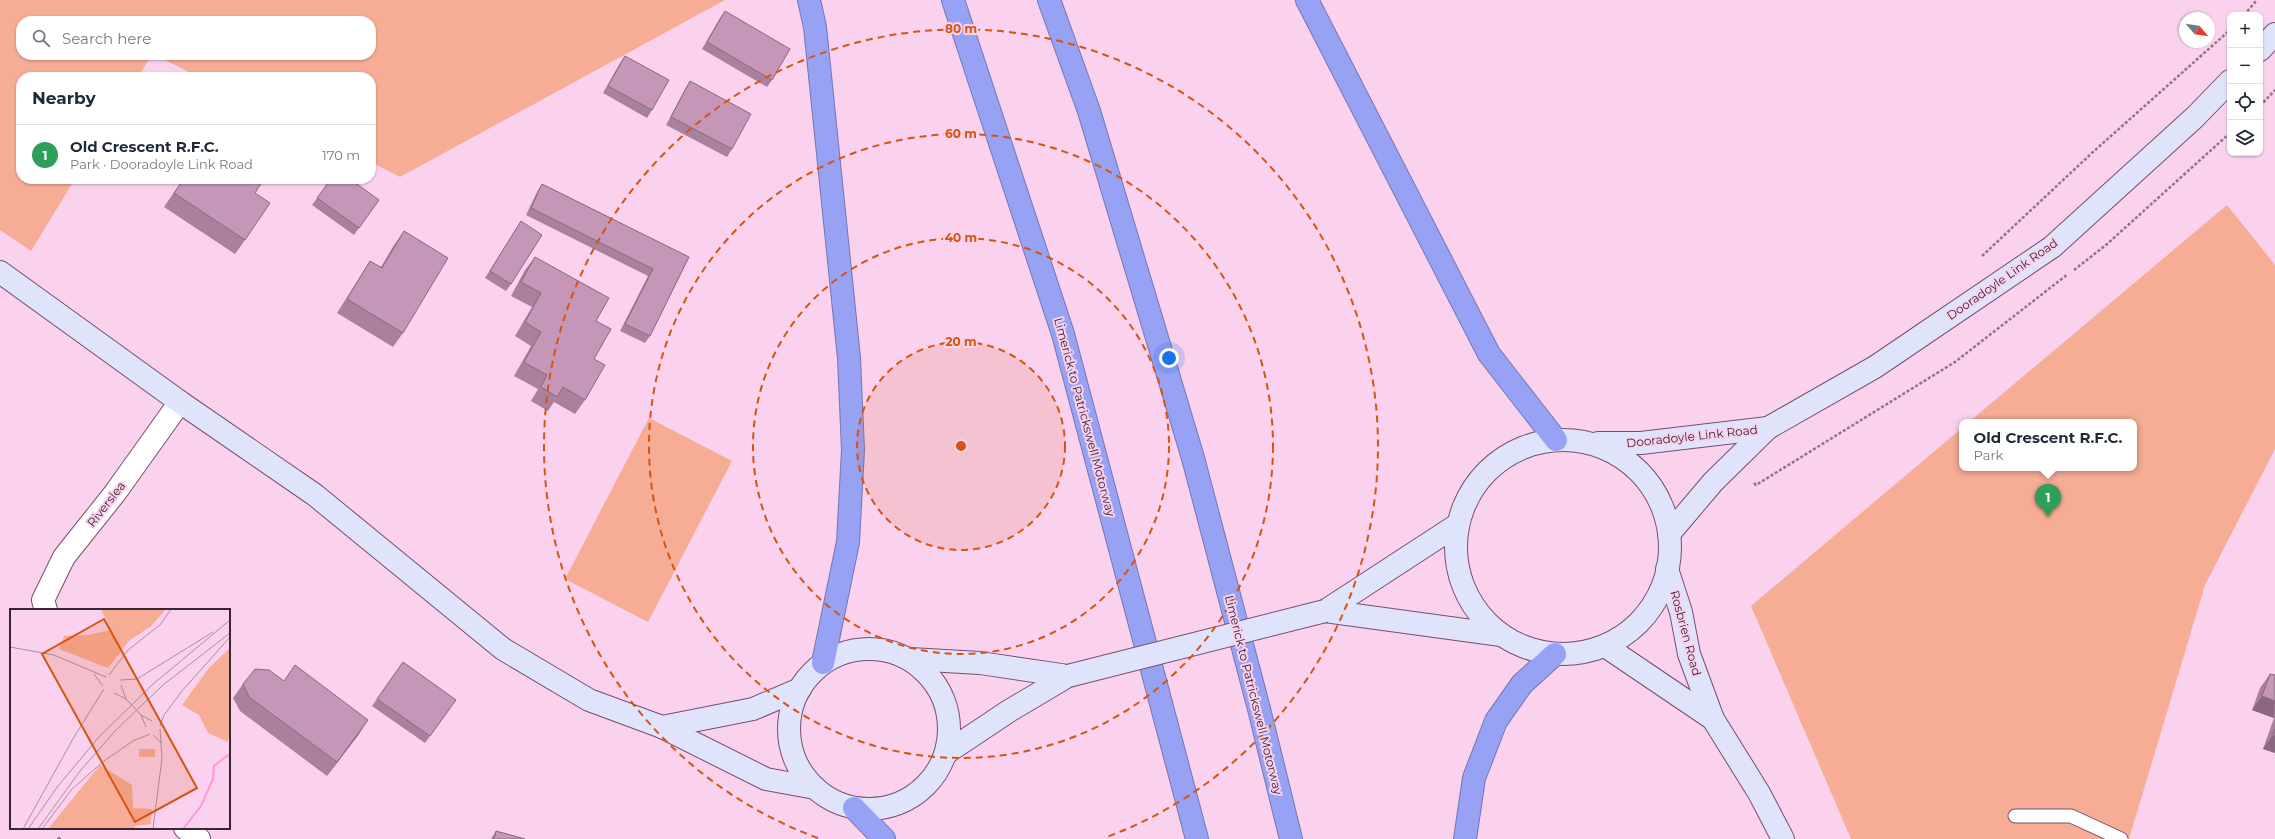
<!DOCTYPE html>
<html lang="en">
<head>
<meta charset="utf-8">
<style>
  :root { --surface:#fff; --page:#f6f6f7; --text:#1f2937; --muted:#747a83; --line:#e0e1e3; --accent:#167449 }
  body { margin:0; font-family:Montserrat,sans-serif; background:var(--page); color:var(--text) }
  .controls { position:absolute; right:12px; top:12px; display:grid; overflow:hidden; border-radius:8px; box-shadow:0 1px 3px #0004 }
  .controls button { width:36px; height:36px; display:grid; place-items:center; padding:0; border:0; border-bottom:1px solid var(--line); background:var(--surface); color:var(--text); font:20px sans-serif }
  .compass { position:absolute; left:2179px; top:12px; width:36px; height:36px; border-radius:50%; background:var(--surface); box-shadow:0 1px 3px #0004; rotate:119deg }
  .you { position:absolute; left:1169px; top:358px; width:14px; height:14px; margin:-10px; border:3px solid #fff; border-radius:50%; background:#1a73e8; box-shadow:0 0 0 6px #1a73e833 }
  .badge { display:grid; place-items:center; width:26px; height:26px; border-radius:50%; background:var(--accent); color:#fff; font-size:13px; font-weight:700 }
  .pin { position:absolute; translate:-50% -33px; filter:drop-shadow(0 1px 2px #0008) }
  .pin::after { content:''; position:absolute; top:21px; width:14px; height:12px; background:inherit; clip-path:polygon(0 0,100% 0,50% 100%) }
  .popup { position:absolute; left:1959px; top:419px; width:178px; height:52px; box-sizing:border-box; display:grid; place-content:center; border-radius:8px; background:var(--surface); filter:drop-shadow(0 1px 3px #0005); font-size:13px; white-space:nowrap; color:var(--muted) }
  .popup b { font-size:15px; color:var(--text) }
  .popup::after { content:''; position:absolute; left:50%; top:100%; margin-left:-8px; border:8px solid transparent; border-top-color:var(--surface) }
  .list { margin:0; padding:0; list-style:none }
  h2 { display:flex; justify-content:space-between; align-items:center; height:52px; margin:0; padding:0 16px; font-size:17px }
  h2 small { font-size:13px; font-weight:400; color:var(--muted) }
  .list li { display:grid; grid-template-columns:26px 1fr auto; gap:12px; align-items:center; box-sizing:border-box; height:60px; padding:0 16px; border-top:1px solid var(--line) }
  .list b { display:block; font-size:15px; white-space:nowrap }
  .list p { margin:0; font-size:13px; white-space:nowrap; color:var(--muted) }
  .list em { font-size:13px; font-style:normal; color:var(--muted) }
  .icon { flex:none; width:22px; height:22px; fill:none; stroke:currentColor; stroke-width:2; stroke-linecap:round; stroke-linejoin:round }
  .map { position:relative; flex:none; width:2275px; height:839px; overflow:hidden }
  .search { position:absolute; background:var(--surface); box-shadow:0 1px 3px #0004; left:16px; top:16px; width:360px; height:44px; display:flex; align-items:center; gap:10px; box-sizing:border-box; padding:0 14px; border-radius:16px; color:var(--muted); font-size:15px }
  .panel { position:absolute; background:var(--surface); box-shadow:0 1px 3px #0004; left:16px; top:72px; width:360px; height:112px; border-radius:16px }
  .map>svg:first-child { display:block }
  .green { fill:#f6ac95 }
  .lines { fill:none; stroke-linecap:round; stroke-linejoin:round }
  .lane-casing { stroke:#784e6c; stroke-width:15 }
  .street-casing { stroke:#784e6c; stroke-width:24 }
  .secondary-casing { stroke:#784e6c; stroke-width:24 }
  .highway-casing { stroke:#7676b0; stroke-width:24 }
  .path { stroke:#907487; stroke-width:2.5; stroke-dasharray:3 2; stroke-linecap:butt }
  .lane { stroke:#fff; stroke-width:13 }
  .street { stroke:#fff; stroke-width:22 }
  .secondary { stroke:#e0e3fc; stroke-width:22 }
  .highway { stroke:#98a2f4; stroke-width:22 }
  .secondary-bridge-casing { stroke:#784e6c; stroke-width:24; stroke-linecap:butt }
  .secondary-bridge { stroke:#e0e3fc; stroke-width:22 }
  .wall { fill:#a9819d }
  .shaded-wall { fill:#8a6980 }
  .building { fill:#c596b7; stroke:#8a6980 }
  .ring { fill:none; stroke:#d65410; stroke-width:2; stroke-dasharray:7 5 }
  .labels { text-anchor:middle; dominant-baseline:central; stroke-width:4; stroke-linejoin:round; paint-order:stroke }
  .street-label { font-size:12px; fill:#372532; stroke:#fad2ed }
  .inset-river { fill:none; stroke:#fd97e1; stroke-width:2 }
  .inset-road { fill:none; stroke:#ac8da2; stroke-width:1 }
  .view { fill:#d65410; fill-opacity:0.15; stroke:#d65410; stroke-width:2 }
  .inset-edge { fill:none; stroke:#372532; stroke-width:2 }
  .centre { fill:#d65410; stroke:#fad2ed; stroke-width:2 }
  .ring-label { font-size:12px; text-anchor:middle; font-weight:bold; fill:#d65410; stroke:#fad2ed; stroke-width:4; stroke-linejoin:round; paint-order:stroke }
</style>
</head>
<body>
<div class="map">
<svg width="2275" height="839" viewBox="0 0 2275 839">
  <rect width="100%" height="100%" fill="#fad2ed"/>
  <!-- green -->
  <g class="green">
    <polygon points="0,0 725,0 400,177 371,162 371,77 199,77 155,55 371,55 371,21 21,21 21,55 152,55 138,77 21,77 21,179 75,179 31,251 0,230"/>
    <polygon points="2227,205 2275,265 2275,449 2205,585 2129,839 1851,839 1751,606 1962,428 1962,468 2134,468 2134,422 1969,422"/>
    <polygon points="649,418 732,461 648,622 565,579"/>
  </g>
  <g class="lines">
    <defs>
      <polyline id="lane" points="2015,816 2071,816 2121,839"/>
      <g id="street">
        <polyline points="46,610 43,600 64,557 115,493 180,402"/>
        <polyline points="185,828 199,839"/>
      </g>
      <g id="secondary">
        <polyline points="2260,50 2275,34"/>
        <polyline points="0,272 180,402 315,495 503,649 589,700 662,727 766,779 815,788"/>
        <circle cx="1563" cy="547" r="107"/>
        <polyline points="1598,443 1641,443 1768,428"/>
        <polyline points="1669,534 1713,482 1768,428 1875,367 2052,247 2195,117 2230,81"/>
        <polyline points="1667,569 1681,612 1689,654 1713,719 1759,793 1783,839"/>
        <polyline points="1325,611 1501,635"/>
        <polyline points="1325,611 1457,525"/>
        <polyline points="1605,646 1713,719"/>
        <circle cx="869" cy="729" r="80"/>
        <polyline points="910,659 980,663 1068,676"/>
        <polyline points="662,727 753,709 800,689"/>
        <polyline points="946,753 1009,711 1068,676"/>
      </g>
      <g id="highway">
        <polyline points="809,0 815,27 849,358 853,450 848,542 823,663"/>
        <polyline points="953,0 1063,334 1197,839"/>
        <polyline points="1049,0 1089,111 1193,458 1259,709 1291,839"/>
        <polyline points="1307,0 1489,354 1556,440"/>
        <polyline points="854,808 884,839"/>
        <polyline points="1465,839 1474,778 1496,721 1522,684 1555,654"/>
      </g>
    </defs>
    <!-- lane casing -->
    <use href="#lane" class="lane-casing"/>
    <!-- street casing -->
    <use href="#street" class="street-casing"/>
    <!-- secondary casing -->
    <use href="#secondary" class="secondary-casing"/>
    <!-- highway casing -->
    <use href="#highway" class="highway-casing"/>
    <!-- path -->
    <g class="path">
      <polyline points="2244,15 2257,0"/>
      <polyline points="2260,106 2275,90"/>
      <polyline points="1982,256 2093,152 2230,30"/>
      <polyline points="2074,270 2106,245 2230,133"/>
      <polyline points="1754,483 1756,485 1955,362 2068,274"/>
    </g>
    <!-- lane -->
    <use href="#lane" class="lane"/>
    <!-- street -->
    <use href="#street" class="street"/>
    <!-- secondary -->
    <use href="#secondary" class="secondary"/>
    <!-- highway -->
    <use href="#highway" class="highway"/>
    <defs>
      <polyline id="secondary-bridge" points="1068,676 1325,611"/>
    </defs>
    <!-- secondary-bridge casing -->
    <use href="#secondary-bridge" class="secondary-bridge-casing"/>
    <!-- secondary-bridge -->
    <use href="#secondary-bridge" class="secondary-bridge"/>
  </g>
  <!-- wall -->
  <g class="wall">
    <polygon points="725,11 772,80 767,87 702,49 720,18"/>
    <polygon points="625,56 652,110 647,118 603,93 620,63"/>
    <polygon points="690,81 732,149 727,157 666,125 685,89"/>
    <polygon points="183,179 264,179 255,193 245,240 235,254 164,207"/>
    <polygon points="331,179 379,200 354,235 312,205"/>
    <polygon points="542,184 689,257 650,336 645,343 620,331 648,276 526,215 537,192"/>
    <polygon points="521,221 511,284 506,291 485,278"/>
    <polygon points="404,231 403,333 393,347 337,313 361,275 370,261 381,267 394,245"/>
    <polygon points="535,257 596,321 594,359 585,400 575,414 554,402 548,411 531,401 538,389 514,376 531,346 515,336 532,307 511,296 525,270"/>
    <polygon points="403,662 456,700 425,743 372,706"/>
    <polygon points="2270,674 2275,675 2275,753 2263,749 2274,718 2252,710 2260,688"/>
    <polygon points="284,681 359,734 327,776 240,711 233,698 243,684"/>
    <polygon points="496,831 525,839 491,839"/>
  </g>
  <!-- shaded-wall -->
  <g class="shaded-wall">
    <polygon points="2262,696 2275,701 2274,718 2252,710"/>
    <polygon points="368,720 359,734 327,776 337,762"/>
    <polygon points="2273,735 2275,736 2275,753 2263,749"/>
  </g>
  <!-- building -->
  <g class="building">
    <polygon points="725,11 790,49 772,80 707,42"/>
    <polygon points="625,56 669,80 652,110 608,86"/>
    <polygon points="690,81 751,114 732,149 671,117"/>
    <polygon points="184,179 264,179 255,193 270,203 245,240 174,193"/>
    <polygon points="331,179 350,179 379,200 359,228 317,198"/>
    <polygon points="542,184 689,257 650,336 625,324 653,269 531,208"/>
    <polygon points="521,221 542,235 511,284 490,271"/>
    <polygon points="404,231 448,258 403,333 347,299 370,261 382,268"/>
    <polygon points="535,257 609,298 596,321 611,329 594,359 605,365 585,400 563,387 557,397 541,387 547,375 524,362 541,332 525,322 541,293 521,282"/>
    <polygon points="403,662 456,700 430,736 377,699"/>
    <polygon points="295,665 368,720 337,762 249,697 243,684 255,669 269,670 284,681"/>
    <polygon points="2270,674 2275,675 2275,701 2262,696"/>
    <polygon points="2275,729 2275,736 2273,735"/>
    <polygon points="496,831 525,839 494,839"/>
    <polygon points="59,837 61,839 57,839"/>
  </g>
  <!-- distance rings -->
  <circle cx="961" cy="446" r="104" fill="#d65410" fill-opacity=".12"/>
  <g class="ring">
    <circle cx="961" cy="446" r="104"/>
    <circle cx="961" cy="446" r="208"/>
    <circle cx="961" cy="446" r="312"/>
    <path d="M818 838A417 417 0 1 1 1104 838"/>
  </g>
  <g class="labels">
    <!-- street labels -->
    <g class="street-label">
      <text transform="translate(2002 279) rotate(-35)">Dooradoyle Link Road</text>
      <text transform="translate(1085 417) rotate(75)">Limerick to Patrickswell Motorway</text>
      <text transform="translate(1692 436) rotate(-6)">Dooradoyle Link Road</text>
      <text transform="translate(106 504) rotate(-52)">Riverslea</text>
      <text transform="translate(1686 633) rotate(75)">Rosbrien Road</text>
      <text transform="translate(1254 695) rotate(76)">Limerick to Patrickswell Motorway</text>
    </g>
  </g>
  <!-- overview -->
  <g transform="translate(10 609)">
    <rect width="220" height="220" fill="#fad2ed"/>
    <path d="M91,0H156L141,17L119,32L98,59L49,40L54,27L78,26L101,21ZM220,39V120L218,133L198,124L189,106L172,96L199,59ZM129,140H145V148H129ZM90,156L122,176L123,199L142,200L141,215L125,217V220H38Z" fill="#f6ac95"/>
    <path class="inset-river" d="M173,220L191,197L203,170L204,157L218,146L220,149"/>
    <path class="inset-road" d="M0,38L44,46L96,68M84,65L93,77M99,66L118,41L150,16L161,0M110,71L127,70L203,23M111,76L116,90M104,84L116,90L131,106L142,112M131,106L136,118M150,117L154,106L172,82L220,28M143,126L152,134M13,220L64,128L94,80M18,220L48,177L89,128L142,76L220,11M28,220L70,162L106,121L153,76L220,24M32,220L62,180L94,152L123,132L140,125M143,220L152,149L150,120"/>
    <path class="view" d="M94,10L187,179L125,213L32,45Z"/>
    <rect width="220" height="220" class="inset-edge"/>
  </g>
  <circle cx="961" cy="446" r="6" class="centre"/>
  <g class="ring-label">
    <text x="961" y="33">80 m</text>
    <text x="961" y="138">60 m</text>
    <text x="961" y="242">40 m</text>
    <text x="961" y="346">20 m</text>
  </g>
</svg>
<div class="controls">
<button>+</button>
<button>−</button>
<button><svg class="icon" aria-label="locate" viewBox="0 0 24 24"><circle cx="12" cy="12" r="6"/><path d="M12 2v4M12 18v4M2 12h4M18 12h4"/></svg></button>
<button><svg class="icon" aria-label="layers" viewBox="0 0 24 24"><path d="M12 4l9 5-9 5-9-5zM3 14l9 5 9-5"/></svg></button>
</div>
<svg class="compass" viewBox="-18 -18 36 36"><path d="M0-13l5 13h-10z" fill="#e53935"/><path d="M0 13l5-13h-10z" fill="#747a83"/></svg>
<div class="you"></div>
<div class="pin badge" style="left:2048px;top:517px;background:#2e9e5b">1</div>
<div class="popup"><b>Old Crescent R.F.C.</b>Park</div>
<div class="search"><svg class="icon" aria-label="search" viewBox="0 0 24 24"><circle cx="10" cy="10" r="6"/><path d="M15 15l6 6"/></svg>Search here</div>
<section class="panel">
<h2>Nearby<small></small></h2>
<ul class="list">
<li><span class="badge" style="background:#2e9e5b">1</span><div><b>Old Crescent R.F.C.</b><p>Park · Dooradoyle Link Road</p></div><em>170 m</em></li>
</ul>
</section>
</div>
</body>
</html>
